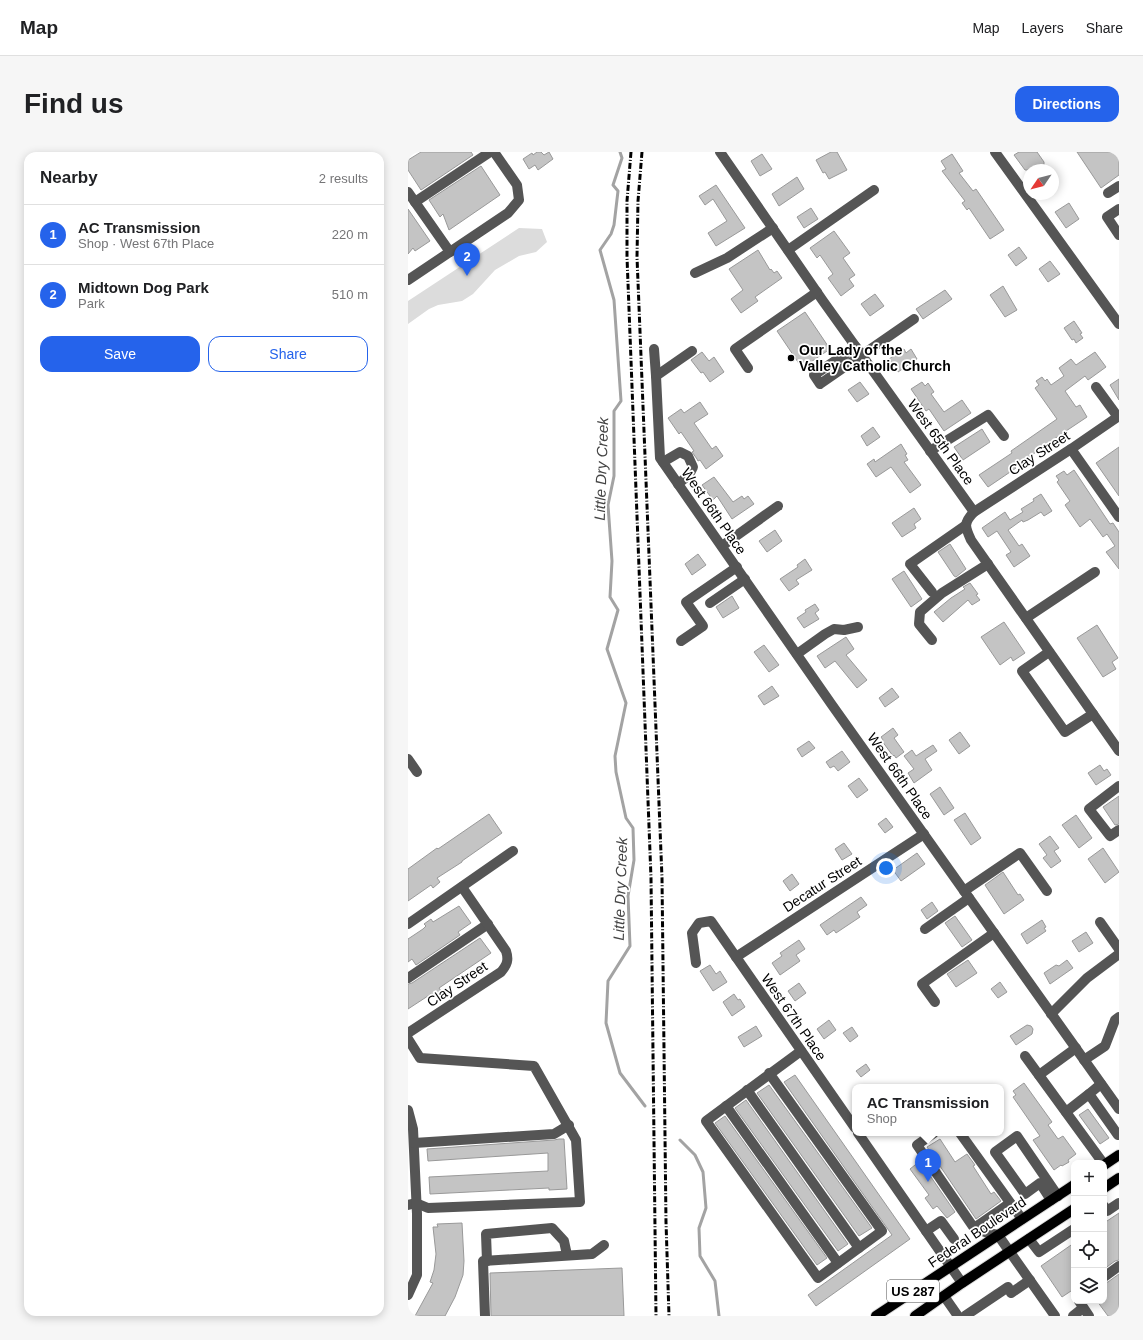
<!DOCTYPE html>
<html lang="en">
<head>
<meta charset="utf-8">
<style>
  :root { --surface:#fff; --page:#f6f6f6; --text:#202124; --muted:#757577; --line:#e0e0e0; --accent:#2563eb }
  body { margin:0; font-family:Helvetica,sans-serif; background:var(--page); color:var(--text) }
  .controls { position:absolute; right:12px; bottom:12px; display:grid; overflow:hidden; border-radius:8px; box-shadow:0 2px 10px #0003 }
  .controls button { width:36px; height:36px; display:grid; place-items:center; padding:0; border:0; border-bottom:1px solid var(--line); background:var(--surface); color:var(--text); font:20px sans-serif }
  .compass { position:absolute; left:615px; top:12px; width:36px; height:36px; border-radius:50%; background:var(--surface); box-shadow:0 2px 10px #0003; rotate:235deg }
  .you { position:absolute; left:478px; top:716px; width:14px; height:14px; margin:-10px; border:3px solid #fff; border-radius:50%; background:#1a73e8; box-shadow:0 0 0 6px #1a73e833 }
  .badge { display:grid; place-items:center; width:26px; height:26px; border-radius:50%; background:var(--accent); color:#fff; font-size:13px; font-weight:700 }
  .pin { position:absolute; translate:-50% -33px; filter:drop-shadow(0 1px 2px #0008) }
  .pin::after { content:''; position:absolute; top:21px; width:14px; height:12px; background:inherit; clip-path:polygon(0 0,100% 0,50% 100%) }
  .popup { position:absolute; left:444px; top:932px; width:152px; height:52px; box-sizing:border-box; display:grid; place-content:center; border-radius:8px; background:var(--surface); filter:drop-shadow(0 1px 3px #0005); font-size:13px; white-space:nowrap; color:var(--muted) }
  .popup b { font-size:15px; color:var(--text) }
  .popup::after { content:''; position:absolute; left:50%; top:100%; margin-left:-8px; border:8px solid transparent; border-top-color:var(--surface) }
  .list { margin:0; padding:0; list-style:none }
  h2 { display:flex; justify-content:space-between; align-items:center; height:52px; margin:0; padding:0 16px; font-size:17px }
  h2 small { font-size:13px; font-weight:400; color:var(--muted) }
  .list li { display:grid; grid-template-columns:26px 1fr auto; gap:12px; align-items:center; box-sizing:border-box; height:60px; padding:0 16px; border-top:1px solid var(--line) }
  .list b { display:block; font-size:15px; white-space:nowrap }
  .list p { margin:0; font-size:13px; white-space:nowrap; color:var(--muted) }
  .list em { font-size:13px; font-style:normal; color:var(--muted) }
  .actions { display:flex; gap:8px; padding:12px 16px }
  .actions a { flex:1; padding:9px 0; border:1px solid var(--accent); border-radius:12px; text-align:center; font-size:14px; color:var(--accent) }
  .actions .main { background:var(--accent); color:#fff }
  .icon { flex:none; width:22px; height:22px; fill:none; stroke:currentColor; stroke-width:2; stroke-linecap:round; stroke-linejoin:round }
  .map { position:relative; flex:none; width:711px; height:1164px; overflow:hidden; border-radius:12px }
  header { display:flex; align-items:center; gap:24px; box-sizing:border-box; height:56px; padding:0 20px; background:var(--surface); border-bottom:1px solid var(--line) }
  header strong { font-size:19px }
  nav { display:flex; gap:22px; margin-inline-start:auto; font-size:14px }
  .intro { display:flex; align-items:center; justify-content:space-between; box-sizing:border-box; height:96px; padding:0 24px }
  h1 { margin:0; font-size:28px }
  .button { padding:10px 18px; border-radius:12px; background:var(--accent); color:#fff; font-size:14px; font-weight:700 }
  main { display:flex; gap:24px; padding:0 24px }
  aside { flex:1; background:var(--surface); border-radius:12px; box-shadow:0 2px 10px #0003 }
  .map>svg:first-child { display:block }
  .green { fill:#dcdcdc }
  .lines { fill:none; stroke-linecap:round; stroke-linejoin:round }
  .stream { stroke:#a3a3a3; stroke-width:3 }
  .building { fill:#c4c4c4; stroke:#999 }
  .major-casing { stroke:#dbdbdb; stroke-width:12 }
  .minor { stroke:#555; stroke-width:10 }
  .major { stroke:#000; stroke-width:10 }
  .rail { stroke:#000; stroke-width:3; stroke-dasharray:6 2 1 2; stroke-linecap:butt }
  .poi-dot { fill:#000; stroke:#fff; stroke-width:1.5 }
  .labels { text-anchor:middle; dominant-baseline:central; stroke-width:3.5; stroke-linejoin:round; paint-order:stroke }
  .shield { fill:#fff; stroke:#4c4c4c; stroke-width:1 }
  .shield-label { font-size:13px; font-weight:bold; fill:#000 }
  .poi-label { font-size:14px; font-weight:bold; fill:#000; stroke:#fff; text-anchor:start }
  .street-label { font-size:14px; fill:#000; stroke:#fff }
  .water-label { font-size:15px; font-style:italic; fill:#444; stroke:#fff }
</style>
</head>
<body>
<header>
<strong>Map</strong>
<nav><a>Map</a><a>Layers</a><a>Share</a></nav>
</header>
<div class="intro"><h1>Find us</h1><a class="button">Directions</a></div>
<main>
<aside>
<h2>Nearby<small>2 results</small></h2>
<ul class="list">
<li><span class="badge">1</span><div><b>AC Transmission</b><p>Shop · West 67th Place</p></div><em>220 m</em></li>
<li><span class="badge">2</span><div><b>Midtown Dog Park</b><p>Park</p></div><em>510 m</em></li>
</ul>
<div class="actions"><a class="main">Save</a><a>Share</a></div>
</aside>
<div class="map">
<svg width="711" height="1164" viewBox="0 0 711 1164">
  <rect width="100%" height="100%" fill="#fff"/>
  <!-- green -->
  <polygon class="green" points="111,76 134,77 139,90 128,100 111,104 87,118 65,142 54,149 30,153 21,157 0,172 0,149"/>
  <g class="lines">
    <!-- stream -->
    <g class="stream">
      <polyline points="212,0 214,6 205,33 210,39 206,73 203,82 192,98 206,148 213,249 206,259 206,324 200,353 204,409 202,445 210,458 199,497 218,551 207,604 208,620 218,666 225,676 226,708 220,744 222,794 200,829 198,871 212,921 237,954"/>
      <polyline points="272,988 287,1003 295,1020 298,1056 291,1076 292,1104 307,1129 311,1164"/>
    </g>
  </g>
  <!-- building -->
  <g class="building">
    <polygon points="13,0 63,0 65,3 13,38 0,18 0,8"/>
    <polygon points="129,0 133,0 136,3 141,0 145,7 130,18 127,13 121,17 115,7 124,1 125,3"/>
    <polygon points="423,0 429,0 439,18 421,27 417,20 415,21 408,8"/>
    <polygon points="611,0 629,0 636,10 636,13 629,18 617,18 606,3"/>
    <polygon points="669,0 711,0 711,23 693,36"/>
    <polygon points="354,2 364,17 352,24 343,9"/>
    <polygon points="544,2 555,19 551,21 565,39 568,37 596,78 582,87 561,56 559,58 554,51 557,49 534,19 538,17 533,9"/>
    <polygon points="73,14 92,43 41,78 35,62 32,65 21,48"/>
    <polygon points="389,25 396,37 371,54 364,42"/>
    <polygon points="308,33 337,76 308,94 300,81 319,69 305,47 297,53 291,44"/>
    <polygon points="661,51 671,67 658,76 647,60"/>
    <polygon points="403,56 410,67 396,76 389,65"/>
    <polygon points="0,57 22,89 7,99 5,96 0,102"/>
    <polygon points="426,79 442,101 435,106 447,123 441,127 446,134 433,144 420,126 425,122 412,103 409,106 402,96"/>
    <polygon points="611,95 619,106 608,114 600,103"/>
    <polygon points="350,98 362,118 363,117 366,121 369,119 374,126 347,145 350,149 333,161 323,147 335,138 321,117"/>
    <polygon points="642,109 652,122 640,130 631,117"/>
    <polygon points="595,134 609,158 597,165 582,143"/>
    <polygon points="537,138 544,147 515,167 508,157"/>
    <polygon points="467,142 476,154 462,164 453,152"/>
    <polygon points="397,160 422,197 394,216 369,179"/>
    <polygon points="666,169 674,181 672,182 675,186 668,191 666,187 664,188 656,176"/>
    <polygon points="496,197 498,201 503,197 509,207 490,220 481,207"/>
    <polygon points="294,200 301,209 306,205 316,220 302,230 295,220 293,221 283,208"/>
    <polygon points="687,200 698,215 680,228 677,224 657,239 668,255 672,253 679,265 649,285 607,315 608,316 580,335 571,323 604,301 603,299 649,267 627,236 631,233 628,229 634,225 637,229 639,227 643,233 656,224 651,216 663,207 668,213"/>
    <polygon points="711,227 711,248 702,233"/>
    <polygon points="452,230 461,242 449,250 440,238"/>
    <polygon points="514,230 517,234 520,231 526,240 523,242 536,260 554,248 563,261 536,279 521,257 518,259 503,237"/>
    <polygon points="292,250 300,262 286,271 304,297 308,294 315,304 298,317 292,308 290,309 289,307 284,300 286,299 273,280 271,282 260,266 273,257 276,261"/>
    <polygon points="465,275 472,285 459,294 453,284"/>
    <polygon points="574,277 582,290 555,308 546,295"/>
    <polygon points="493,292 499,302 497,303 500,308 496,310 513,333 502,341 483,315 468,325 459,312 466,307 467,310"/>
    <polygon points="711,295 711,344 688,311"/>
    <polygon points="666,318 702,372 705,371 711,380 711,417 698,400 707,394 699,382 695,385 682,367 672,375 657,353 662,349 649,330 651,328 648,324 656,319 659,323"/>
    <polygon points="306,325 325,350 334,344 336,347 340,344 346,352 324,367 309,344 305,348 294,333"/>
    <polygon points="633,342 644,359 636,364 633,360 620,368 615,370 614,368 600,378 611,394 614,392 622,404 606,415 598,403 603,400 589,379 580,385 574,376 597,360 602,368 615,360 613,357 626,349 625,347"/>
    <polygon points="506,356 513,367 506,372 508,376 494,385 484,371"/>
    <polygon points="367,378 374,389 359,400 351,389"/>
    <polygon points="542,392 558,417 548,425 546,424 530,400"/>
    <polygon points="290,402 298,413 284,423 277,412"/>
    <polygon points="397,407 404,418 388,428 391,432 381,439 372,427 390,415 389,413"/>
    <polygon points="496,419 514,447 503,455 484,427"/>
    <polygon points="562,431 570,442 568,443 572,448 564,453 560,448 535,470 526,460 543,446 557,437 555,435"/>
    <polygon points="324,444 331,456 315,466 308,455"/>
    <polygon points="407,452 411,458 407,461 411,467 396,476 389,466 398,460 397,458"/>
    <polygon points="596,470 617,501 605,509 603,505 592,513 573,485"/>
    <polygon points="689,473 710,506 704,510 708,517 695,525 669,486"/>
    <polygon points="438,485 446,497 438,503 459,528 449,536 427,509 417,516 409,504"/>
    <polygon points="356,493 371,513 361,520 346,500"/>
    <polygon points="364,534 371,544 356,553 350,544"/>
    <polygon points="484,536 491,545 477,555 471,546"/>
    <polygon points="485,576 490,583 486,586 496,600 488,606 486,603 485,604 474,589 475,588 473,585"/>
    <polygon points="552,580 562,594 551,602 541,588"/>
    <polygon points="401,589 407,596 394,605 389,597"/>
    <polygon points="525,593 529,599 517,607 524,618 506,631 500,621 506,617 496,604 504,598 508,604"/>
    <polygon points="434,599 442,610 430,619 426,614 422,616 418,610"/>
    <polygon points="692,613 696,619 699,617 703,623 688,633 680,621"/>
    <polygon points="451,626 460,638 449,646 440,634"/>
    <polygon points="532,635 546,656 536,663 522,642"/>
    <polygon points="711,644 711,672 707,673 695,655"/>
    <polygon points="557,661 573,686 563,693 546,668"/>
    <polygon points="81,662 94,681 54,709 54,710 29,726 32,730 25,736 23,733 0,749 0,717 29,696 30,697"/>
    <polygon points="668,663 684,686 671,696 654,673"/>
    <polygon points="478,666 485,675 477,681 470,672"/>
    <polygon points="642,684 651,696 646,699 653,709 643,716 635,706 639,703 631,692"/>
    <polygon points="436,691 444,702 434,708 427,697"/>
    <polygon points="695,696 711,720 697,731 680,707"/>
    <polygon points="509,701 517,712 493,729 485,718"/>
    <polygon points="595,720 610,743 612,742 616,748 596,762 577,733"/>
    <polygon points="384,722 391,732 382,739 375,729"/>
    <polygon points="453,745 459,753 449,760 452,765 428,781 426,778 419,783 412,773"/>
    <polygon points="524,750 530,759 519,767 513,758"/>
    <polygon points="51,754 63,771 50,780 52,783 8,813 4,807 0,810 0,787 15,777 18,774 16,772 23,767 25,770"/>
    <polygon points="547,764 564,788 554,795 537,771"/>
    <polygon points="634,768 638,775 636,776 638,779 619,792 613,782"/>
    <polygon points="678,780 685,791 671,800 664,789"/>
    <polygon points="72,786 83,801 31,836 33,839 25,845 23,842 0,857 0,832 4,831"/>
    <polygon points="391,788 397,797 388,803 392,809 372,823 364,811 374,804 372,801"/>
    <polygon points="560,808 569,821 548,835 539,822"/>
    <polygon points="659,808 665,816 642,832 636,821 648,813 651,814"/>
    <polygon points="302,813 308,822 312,819 319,830 305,839 292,819"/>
    <polygon points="592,830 599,840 590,846 583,837"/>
    <polygon points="391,831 398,841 387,849 380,839"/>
    <polygon points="326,842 330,848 332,847 337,855 324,864 315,850"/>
    <polygon points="421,868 428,878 416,887 409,877"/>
    <polygon points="619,873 623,874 625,877 624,882 608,893 602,884"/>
    <polygon points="348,874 354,884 336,895 330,885"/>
    <polygon points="444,875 450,884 442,890 435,881"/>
    <polygon points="458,912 462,918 453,925 448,919"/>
    <polygon points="387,923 502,1087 408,1154 400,1143 484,1083 376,930"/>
    <polygon points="616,931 644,970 640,973 650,987 655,984 668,1002 660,1008 661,1010 654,1014 653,1013 646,1018 625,988 632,984 605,945 608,943 605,939"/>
    <polygon points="361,933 464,1076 451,1084 349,941"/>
    <polygon points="338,948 440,1092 430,1099 327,956"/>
    <polygon points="680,957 701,986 692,992 671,963"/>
    <polygon points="317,964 419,1106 409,1113 307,971"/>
    <polygon points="151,987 156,987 159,1037 141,1038 141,1036 22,1042 21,1025 140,1019 140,1001 20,1009 19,997 146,988"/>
    <polygon points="532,987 547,1010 559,1002 567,1013 565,1014 583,1042 586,1040 593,1049 568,1067 519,995"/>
    <polygon points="512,1009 547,1060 539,1066 529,1054 525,1057 517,1046 521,1043 502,1017"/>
    <polygon points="711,1061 711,1108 707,1109 696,1117 696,1071"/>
    <polygon points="54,1071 56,1109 55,1123 47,1145 37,1164 7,1164 25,1131 22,1130 26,1118 28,1102 25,1075 30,1075 29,1072"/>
    <polygon points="666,1091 666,1137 654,1145 633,1114"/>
    <polygon points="214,1116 216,1164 83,1164 82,1121"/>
    <polygon points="711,1122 711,1164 700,1164 689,1149 696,1149 696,1131 700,1130"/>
  </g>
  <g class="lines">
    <defs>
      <g id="major">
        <polyline points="696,1013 711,1003"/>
        <polyline points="696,1036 711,1026"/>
        <polyline points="468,1164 666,1033"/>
        <polyline points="507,1164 554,1131 666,1057"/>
      </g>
    </defs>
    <!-- major casing -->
    <use href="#major" class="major-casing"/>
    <!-- minor -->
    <g class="minor">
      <polyline points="312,0 415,149 566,360"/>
      <polyline points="587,0 711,172"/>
      <polyline points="0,40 42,100"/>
      <polyline points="700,41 711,34"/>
      <polyline points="7,50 82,0"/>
      <polyline points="711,57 699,65 711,83"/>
      <polyline points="380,98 466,38"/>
      <polyline points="287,121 319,106 365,76"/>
      <polyline points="0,128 100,61 111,48 109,33 86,0"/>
      <polyline points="448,195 406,223 412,232 506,167"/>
      <polyline points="246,197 248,224"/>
      <polyline points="284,199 248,224 252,306 424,553 711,957"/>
      <polyline points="340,216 327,197 409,140"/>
      <polyline points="688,235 710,265"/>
      <path d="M711,264L663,297L566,360C555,371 557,375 563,388L711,599"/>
      <polyline points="663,297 711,365"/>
      <polyline points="522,299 580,263 596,284"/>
      <polyline points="255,310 272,300 280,304 285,315 281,323 270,332"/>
      <polyline points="314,394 370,354"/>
      <polyline points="524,440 502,412 558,373"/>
      <polyline points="302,451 337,427"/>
      <polyline points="618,466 687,420"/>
      <polyline points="524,488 511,472 512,460 534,441 580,412"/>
      <polyline points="273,489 295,474 278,450 329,415"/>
      <polyline points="641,500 614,519 657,580 685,562"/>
      <polyline points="389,502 417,482 426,477 436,478 450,475"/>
      <polyline points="0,607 9,620"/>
      <polyline points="711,634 681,657 702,684 711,678"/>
      <polyline points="556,739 612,701 639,739"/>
      <polyline points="692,770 711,797"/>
      <polyline points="0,772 105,699"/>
      <polyline points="517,777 561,746"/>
      <polyline points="328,805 516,682"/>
      <polyline points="288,811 284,781 291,771 303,769 447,976"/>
      <polyline points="0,826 80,772"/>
      <polyline points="527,850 514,832 586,781"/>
      <polyline points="643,862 679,826 711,802"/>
      <path d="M0,881L93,820C99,813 101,808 98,799L54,735"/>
      <polyline points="0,887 12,906 126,914 168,988 172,1050 20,1056 8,1051 0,1053"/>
      <polyline points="617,904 695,1011"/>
      <polyline points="676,908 697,894 707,868 711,865"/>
      <polyline points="361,921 474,1079 410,1126 298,969 393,899"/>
      <polyline points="631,923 668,896"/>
      <polyline points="693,932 681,942 710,983"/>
      <polyline points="339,938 451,1096"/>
      <polyline points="318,954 430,1111"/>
      <polyline points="0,958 5,977 9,1062 9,1123 0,1143"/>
      <polyline points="658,960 681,942"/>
      <polyline points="450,981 554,1131"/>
      <polyline points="526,981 509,993 566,1076 580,1081 590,1083 647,1164"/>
      <polyline points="552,981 614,1067"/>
      <polyline points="6,991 146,982 161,973"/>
      <polyline points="643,1048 632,1031 617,1042 587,1000 609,984 650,1044"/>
      <polyline points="696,1054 699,1059 711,1051"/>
      <polyline points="566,1076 602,1051"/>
      <polyline points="518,1079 533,1069 546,1087"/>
      <polyline points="621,1087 631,1100 666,1077"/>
      <polyline points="79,1109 78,1082 144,1076 156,1089 159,1103"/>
      <polyline points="696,1125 711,1114"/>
      <polyline points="536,1144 550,1164"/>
      <polyline points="671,1149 681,1164"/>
      <polyline points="77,1164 75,1109 184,1102 196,1093"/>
      <polyline points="557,1164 600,1135 603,1141 622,1128"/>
      <polyline points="665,1164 675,1156"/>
    </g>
    <!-- major -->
    <use href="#major" class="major"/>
    <!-- rail -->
    <g class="rail">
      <polyline points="223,0 219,49 219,105 243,726 248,1164"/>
      <polyline points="234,0 230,49 229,105 254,726 258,1070 261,1164"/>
    </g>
  </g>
  <!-- markers -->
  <circle class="poi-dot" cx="383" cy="206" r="4"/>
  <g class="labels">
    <!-- shield labels -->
    <rect class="shield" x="479" y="1128" width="52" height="22" rx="3"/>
    <g class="shield-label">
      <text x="505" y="1139">US 287</text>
    </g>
    <!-- poi labels -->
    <g class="poi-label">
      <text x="391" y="198">Our Lady of the<tspan x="391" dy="16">Valley Catholic Church</tspan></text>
    </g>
    <!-- street labels -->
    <g class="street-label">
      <text transform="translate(533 290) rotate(54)">West 65th Place</text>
      <text transform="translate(631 301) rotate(-33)">Clay Street</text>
      <text transform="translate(306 359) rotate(55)">West 66th Place</text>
      <text transform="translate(492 624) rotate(55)">West 66th Place</text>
      <text transform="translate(414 732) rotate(-33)">Decatur Street</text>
      <text transform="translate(49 832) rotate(-34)">Clay Street</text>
      <text transform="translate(386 865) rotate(55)">West 67th Place</text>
      <text transform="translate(569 1080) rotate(-34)">Federal Boulevard</text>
    </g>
    <!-- water labels -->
    <g class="water-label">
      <text transform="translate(193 317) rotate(-88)">Little Dry Creek</text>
      <text transform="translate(212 737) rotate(-88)">Little Dry Creek</text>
    </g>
  </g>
</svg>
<div class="controls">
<button>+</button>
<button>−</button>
<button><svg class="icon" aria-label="locate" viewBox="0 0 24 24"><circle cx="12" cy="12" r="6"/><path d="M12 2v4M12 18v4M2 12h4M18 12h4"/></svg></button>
<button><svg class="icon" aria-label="layers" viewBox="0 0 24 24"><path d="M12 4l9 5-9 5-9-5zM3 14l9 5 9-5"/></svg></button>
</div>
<svg class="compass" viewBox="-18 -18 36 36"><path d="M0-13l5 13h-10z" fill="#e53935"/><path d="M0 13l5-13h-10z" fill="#757577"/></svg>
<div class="you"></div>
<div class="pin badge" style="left:520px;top:1030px">1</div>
<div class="popup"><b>AC Transmission</b>Shop</div>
<div class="pin badge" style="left:59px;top:124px">2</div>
</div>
</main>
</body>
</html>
